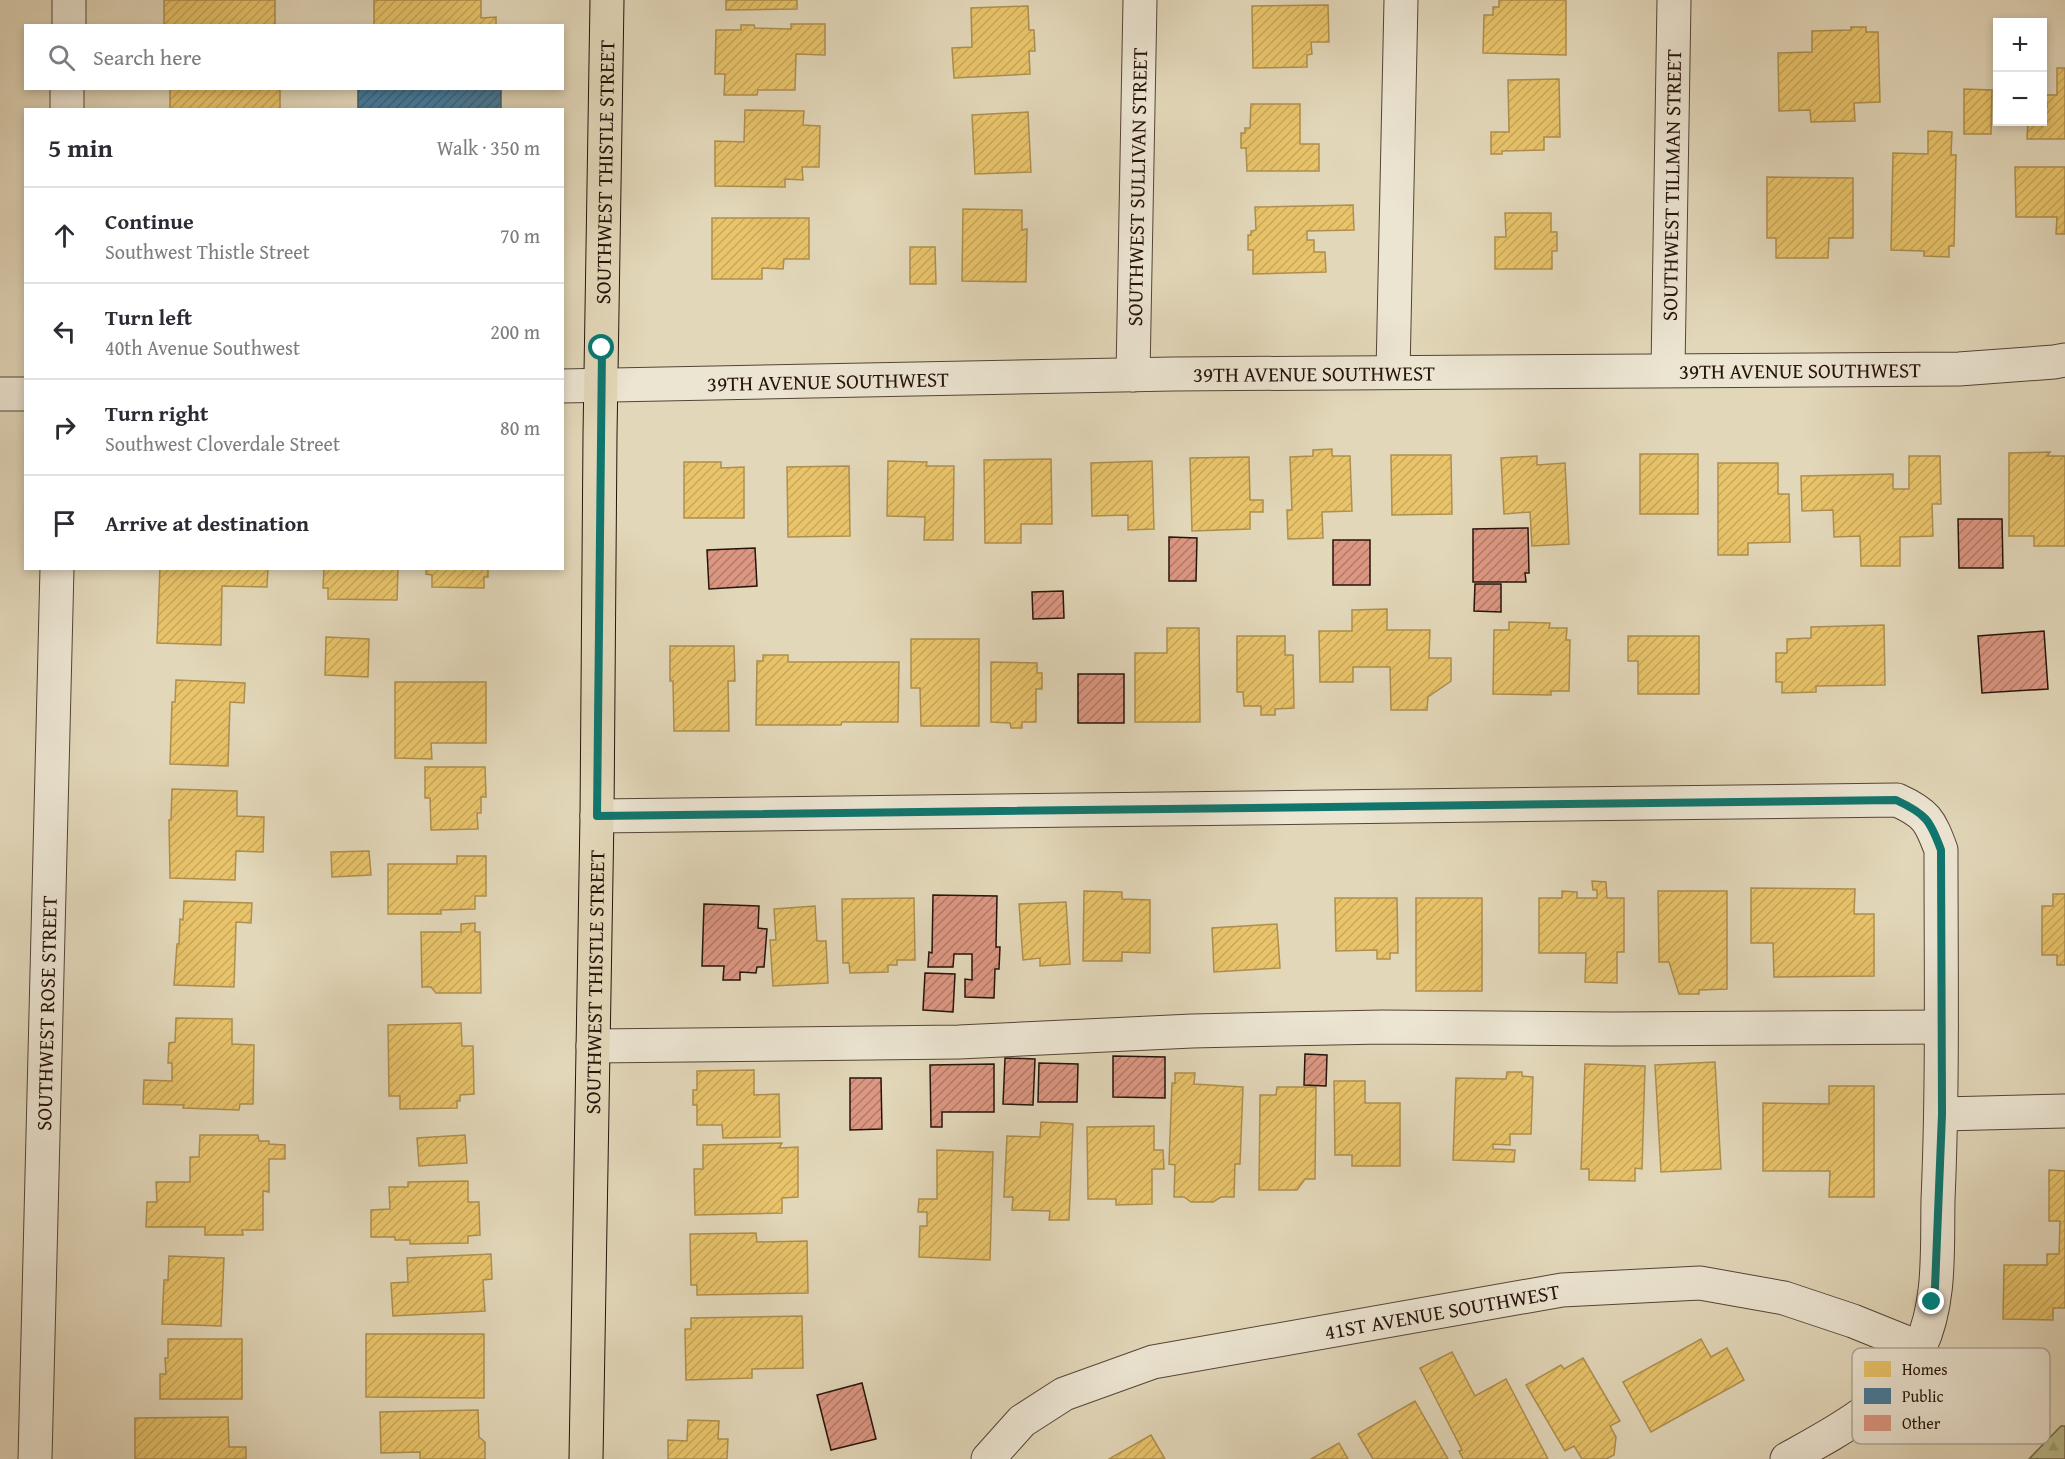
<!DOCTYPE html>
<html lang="en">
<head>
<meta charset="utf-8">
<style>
  :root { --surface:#fff; --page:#f2f2f3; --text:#2b2b33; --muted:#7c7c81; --line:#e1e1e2 }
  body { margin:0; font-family:"Gentium Book Plus",serif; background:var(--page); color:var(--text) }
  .controls { position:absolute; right:18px; top:18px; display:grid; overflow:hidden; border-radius:0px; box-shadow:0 3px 9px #0003 }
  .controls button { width:54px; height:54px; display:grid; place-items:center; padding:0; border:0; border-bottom:2px solid var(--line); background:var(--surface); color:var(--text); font:30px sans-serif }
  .stop { position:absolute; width:18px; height:18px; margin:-14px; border:4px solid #0f766e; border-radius:50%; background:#fff }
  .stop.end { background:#0f766e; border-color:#fff; box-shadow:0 2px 6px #0008 }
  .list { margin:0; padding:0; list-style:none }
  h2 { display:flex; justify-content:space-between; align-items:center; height:78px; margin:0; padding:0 24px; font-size:26px }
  h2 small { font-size:20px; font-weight:400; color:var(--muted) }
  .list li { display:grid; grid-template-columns:39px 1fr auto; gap:18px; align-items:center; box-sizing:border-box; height:96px; padding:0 24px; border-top:2px solid var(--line) }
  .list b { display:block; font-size:22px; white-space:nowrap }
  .list p { margin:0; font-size:20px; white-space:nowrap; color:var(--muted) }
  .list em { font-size:20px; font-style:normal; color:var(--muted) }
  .icon { flex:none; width:33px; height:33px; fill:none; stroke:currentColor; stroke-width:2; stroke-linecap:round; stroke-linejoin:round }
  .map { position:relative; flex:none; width:2065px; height:1459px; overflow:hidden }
  .search { position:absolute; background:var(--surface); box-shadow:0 3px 9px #0003; left:24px; top:24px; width:540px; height:66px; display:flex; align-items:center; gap:15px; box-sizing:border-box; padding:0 21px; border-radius:0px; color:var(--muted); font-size:22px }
  .panel { position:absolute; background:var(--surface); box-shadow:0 3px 9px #0003; left:24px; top:108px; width:540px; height:462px; border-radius:0px }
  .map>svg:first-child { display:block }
  .forest { fill:url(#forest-firs); stroke:#70684b; stroke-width:1.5 }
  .homes { fill:url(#homes-hatch); stroke:#ae8f4e; stroke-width:1.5 }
  .public { fill:url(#public-hatch); stroke:#3c5c71; stroke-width:1.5 }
  .building { fill:url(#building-hatch); stroke:#26130b; stroke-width:1.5 }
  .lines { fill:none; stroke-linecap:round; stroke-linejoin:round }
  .minor-casing { stroke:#554436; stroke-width:35 }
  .major-casing { stroke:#26130b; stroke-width:35 }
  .minor { stroke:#ece5d2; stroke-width:33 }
  .major { stroke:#e2d7b9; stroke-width:33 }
  .route { stroke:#0f766e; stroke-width:8 }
  .labels { text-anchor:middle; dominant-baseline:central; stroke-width:6; stroke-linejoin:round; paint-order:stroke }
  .street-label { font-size:21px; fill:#26130b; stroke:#ece5d2 }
  .key { fill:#ece5d2; stroke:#b1a696; stroke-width:1.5 }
  .key-label { font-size:16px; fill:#26130b }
</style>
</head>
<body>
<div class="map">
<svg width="2065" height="1459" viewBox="0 0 2065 1459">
  <defs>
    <pattern id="forest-firs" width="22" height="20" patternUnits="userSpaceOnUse" patternTransform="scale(1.5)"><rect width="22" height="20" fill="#babc8b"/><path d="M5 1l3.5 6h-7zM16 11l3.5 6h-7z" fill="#a0a177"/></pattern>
    <pattern id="homes-hatch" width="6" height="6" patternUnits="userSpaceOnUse" patternTransform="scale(1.5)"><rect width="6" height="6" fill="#e9c46a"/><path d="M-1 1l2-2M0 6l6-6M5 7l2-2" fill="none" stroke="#c8a85b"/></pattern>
    <pattern id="public-hatch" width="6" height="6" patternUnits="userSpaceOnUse" patternTransform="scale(1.5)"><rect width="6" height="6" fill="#457b9d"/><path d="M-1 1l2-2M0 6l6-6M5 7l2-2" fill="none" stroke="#39647e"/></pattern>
    <pattern id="building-hatch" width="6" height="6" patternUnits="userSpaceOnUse" patternTransform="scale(1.5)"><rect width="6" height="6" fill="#dc9782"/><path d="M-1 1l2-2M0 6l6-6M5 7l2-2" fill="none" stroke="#b27a69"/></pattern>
  </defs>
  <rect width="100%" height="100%" fill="#e2d7b9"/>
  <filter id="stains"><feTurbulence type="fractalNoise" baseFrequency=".00333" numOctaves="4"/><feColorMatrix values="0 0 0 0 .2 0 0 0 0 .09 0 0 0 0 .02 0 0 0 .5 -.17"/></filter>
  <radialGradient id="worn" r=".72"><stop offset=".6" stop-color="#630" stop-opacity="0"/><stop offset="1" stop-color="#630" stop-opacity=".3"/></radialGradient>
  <!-- forest -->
  <polygon class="forest" points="2061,1426 2065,1426 2065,1459 2029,1459"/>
  <!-- homes -->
  <g class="homes">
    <rect x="164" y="0" width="111" height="26"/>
    <polygon points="374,0 481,0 481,18 496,17 496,26 365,26 374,25"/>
    <polygon points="726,0 797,0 797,9 726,10"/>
    <polygon points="1499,0 1566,0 1566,55 1483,53 1484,15 1493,15 1493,7 1499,7"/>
    <polygon points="1328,5 1329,42 1311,42 1312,54 1307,55 1307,67 1253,68 1252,6"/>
    <polygon points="1028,6 1029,30 1034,30 1035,51 1029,51 1030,74 954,78 952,48 972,47 971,8"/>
    <polygon points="791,24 825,24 825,55 796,54 795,90 758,90 757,95 724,95 725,74 715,74 716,30 741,30 741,25 754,25 755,28 791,29"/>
    <polygon points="1851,27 1866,27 1866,32 1878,32 1880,102 1854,103 1855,121 1811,122 1810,110 1779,111 1778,53 1812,52 1812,31 1851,30"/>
    <polygon points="2057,68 2065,68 2065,139 2027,139 2028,122 2042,122 2042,107 2047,107 2046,95 2057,95"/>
    <polygon points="1559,79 1560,137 1544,137 1544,150 1502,151 1502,154 1491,154 1491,132 1509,132 1508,80"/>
    <polygon points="280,88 280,110 170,110 170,89"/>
    <polygon points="1964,89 1992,90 1991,134 1964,134"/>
    <polygon points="1251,104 1300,104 1300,144 1319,144 1319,171 1247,171 1246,148 1241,148 1241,133 1245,133 1245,128 1250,128"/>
    <polygon points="745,110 804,111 803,125 820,126 819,167 802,167 803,180 785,179 785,187 715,186 715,141 744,142"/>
    <polygon points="1028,112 1031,172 975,174 972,115"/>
    <polygon points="1928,131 1952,132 1951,155 1956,155 1954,246 1949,246 1949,257 1924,256 1924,251 1891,250 1893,153 1928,154"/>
    <polygon points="2015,167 2065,167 2065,234 2056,234 2057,217 2016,217"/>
    <polygon points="1767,177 1853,178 1853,238 1829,238 1828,258 1776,258 1776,238 1767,238"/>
    <polygon points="1353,205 1354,230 1307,231 1307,240 1314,240 1314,252 1325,252 1326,272 1253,274 1253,250 1248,250 1248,235 1251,235 1251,231 1256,230 1255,207"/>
    <polygon points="963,209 1022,210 1022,230 1027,229 1026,282 962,281"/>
    <polygon points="1505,213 1551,213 1551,232 1557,232 1557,251 1552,251 1552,269 1495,269 1495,237 1506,237"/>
    <polygon points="712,218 809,218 809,259 784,259 783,269 762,268 762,279 712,279"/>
    <polygon points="910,247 935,247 936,284 910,284"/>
    <polygon points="1332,449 1332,456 1350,456 1352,511 1322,512 1323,538 1288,539 1287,510 1292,510 1290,457 1313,456 1313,450"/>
    <polygon points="2050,452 2047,456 2065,456 2065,546 2034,546 2034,536 2009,536 2009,453"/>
    <rect x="1640" y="454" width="58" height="60"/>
    <polygon points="1391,455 1451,455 1452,514 1392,515"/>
    <polygon points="1537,456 1537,465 1565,463 1569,544 1532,546 1530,512 1504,514 1501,458"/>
    <polygon points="1909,456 1940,456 1941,504 1932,504 1933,536 1900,537 1900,566 1861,566 1860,536 1834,537 1833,510 1802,511 1801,476 1893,474 1893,489 1909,489"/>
    <polygon points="1249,457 1250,500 1263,500 1263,512 1250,512 1250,529 1192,531 1190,458"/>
    <polygon points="1051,459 1052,524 1021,524 1021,543 985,543 984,460"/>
    <polygon points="888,461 927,462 926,466 954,466 953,540 924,540 925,517 887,516"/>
    <polygon points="1152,461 1154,529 1128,530 1128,515 1092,516 1091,463"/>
    <polygon points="684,462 721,462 721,468 744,467 744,518 684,518"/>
    <polygon points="1718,463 1778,463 1778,494 1789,494 1790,542 1748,543 1748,555 1718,555"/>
    <polygon points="849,466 850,536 788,537 787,467"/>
    <polygon points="160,568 268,568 267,587 222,586 221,645 157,643"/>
    <polygon points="324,568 398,568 397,600 328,599 328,588 323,588"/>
    <polygon points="426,568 488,568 488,577 484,577 484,588 432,587 432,575 426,574"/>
    <polygon points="1387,609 1387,630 1430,630 1429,658 1451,658 1451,681 1428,697 1427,710 1391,710 1390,667 1353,667 1353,682 1320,682 1319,631 1352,631 1352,610"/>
    <polygon points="1509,622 1550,623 1549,628 1567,628 1566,640 1570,640 1569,691 1551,691 1551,695 1493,694 1494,630 1509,630"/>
    <polygon points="1884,625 1885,685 1816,686 1816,692 1782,693 1782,682 1776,682 1776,653 1787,653 1787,639 1811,638 1811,627"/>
    <polygon points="1167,628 1199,628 1200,722 1135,722 1135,653 1167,653"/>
    <polygon points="1237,636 1285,636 1285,655 1293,655 1294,708 1275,709 1275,715 1261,715 1261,706 1244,706 1243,692 1237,692"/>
    <polygon points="1628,636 1699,636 1699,694 1638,694 1638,661 1628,661"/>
    <polygon points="326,637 369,639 368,677 325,675"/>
    <polygon points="911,639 979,639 979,726 921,726 920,688 911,688"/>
    <polygon points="670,646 734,646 735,681 728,681 729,731 674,731 673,681 670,681"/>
    <polygon points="763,655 788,655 788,662 899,662 898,722 842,722 841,725 756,725 757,661 763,661"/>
    <polygon points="991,662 1037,663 1037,673 1042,673 1042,689 1036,689 1036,722 1022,722 1022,728 1011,728 1010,723 991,722"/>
    <polygon points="176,680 245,683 244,703 230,702 228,766 170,764 172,702 175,702"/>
    <polygon points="395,682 486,682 486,743 431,743 432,759 395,758"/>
    <polygon points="425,767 485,767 486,797 481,797 481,813 477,813 478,829 431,830 430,798 425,798"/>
    <polygon points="172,789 237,791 237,816 264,817 263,852 236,851 235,880 170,878 169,820 171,820"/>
    <polygon points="369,851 371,875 332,877 331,852"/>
    <polygon points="457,856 486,856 486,896 475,896 475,909 441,910 441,914 388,914 388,864 457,864"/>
    <polygon points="1592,881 1606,882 1607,898 1624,898 1624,952 1617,952 1617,983 1585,982 1586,953 1539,953 1539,898 1562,898 1562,891 1577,892 1577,898 1597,898 1597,890 1593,890"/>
    <polygon points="1751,888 1855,889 1854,914 1874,914 1874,976 1774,977 1773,943 1751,943"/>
    <polygon points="1084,891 1122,892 1122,899 1150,900 1150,953 1122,952 1122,961 1083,961"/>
    <polygon points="1658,891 1727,891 1727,989 1699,990 1699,994 1679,994 1669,962 1659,962"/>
    <polygon points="2053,894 2065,894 2065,965 2057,965 2057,955 2042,955 2042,906 2053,906"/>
    <polygon points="914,898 915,960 897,960 897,965 888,965 888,972 850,973 849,963 843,963 842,899"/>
    <polygon points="1335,898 1397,898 1398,953 1390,953 1390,959 1377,959 1377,950 1336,951"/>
    <rect x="1416" y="898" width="66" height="93"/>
    <polygon points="184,901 252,903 251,923 236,922 234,987 174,985 177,944 179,944 180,919 183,920"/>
    <polygon points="1066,902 1070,964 1040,966 1040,958 1023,960 1019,904"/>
    <polygon points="815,906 817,941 826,941 828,983 773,986 770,940 776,940 774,909"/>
    <polygon points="475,923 475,932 480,932 481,993 436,993 431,987 422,987 421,932 461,932 461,924"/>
    <polygon points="1277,924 1280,968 1214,972 1212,928"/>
    <polygon points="176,1018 232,1019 232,1044 254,1045 253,1104 240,1104 239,1110 183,1108 184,1105 143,1104 144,1080 172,1081 172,1063 168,1063 169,1043 175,1042"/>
    <polygon points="461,1023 462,1046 473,1046 474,1094 460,1095 460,1101 457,1101 457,1108 400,1109 400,1096 389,1096 388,1025"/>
    <polygon points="1715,1062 1721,1169 1661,1172 1655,1065"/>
    <polygon points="1585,1064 1645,1066 1642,1169 1635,1168 1635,1181 1589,1180 1589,1169 1581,1169"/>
    <polygon points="754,1070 754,1095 779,1094 780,1137 723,1138 722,1125 697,1125 697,1105 693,1105 693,1090 697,1090 697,1071"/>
    <polygon points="1507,1072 1522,1072 1522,1076 1533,1077 1531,1134 1510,1134 1510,1145 1493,1144 1493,1149 1515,1150 1514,1162 1453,1160 1456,1078 1506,1079"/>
    <polygon points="1175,1073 1195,1073 1194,1084 1243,1087 1240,1164 1235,1164 1234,1197 1221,1197 1213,1202 1191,1202 1184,1197 1174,1197 1175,1165 1169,1164 1172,1083 1175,1083"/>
    <polygon points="1334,1081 1365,1081 1365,1103 1400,1103 1400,1166 1352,1166 1352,1155 1335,1155"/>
    <polygon points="1829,1086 1874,1086 1874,1197 1829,1197 1830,1171 1763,1171 1763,1103 1829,1104"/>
    <polygon points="1277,1087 1316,1087 1315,1179 1305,1179 1297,1190 1259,1190 1260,1095 1276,1095"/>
    <polygon points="1041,1122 1073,1124 1069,1220 1049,1220 1050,1211 1012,1210 1013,1197 1004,1197 1007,1136 1040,1137"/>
    <polygon points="1154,1126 1154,1150 1163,1150 1164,1169 1152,1169 1152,1204 1116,1205 1116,1199 1088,1199 1087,1127"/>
    <polygon points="200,1135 258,1135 259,1141 269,1141 269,1144 285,1145 285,1159 269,1159 269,1192 263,1191 263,1230 242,1230 243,1235 205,1235 205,1227 146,1227 147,1202 157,1202 156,1182 190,1182 190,1157 199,1157"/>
    <polygon points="465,1135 467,1163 419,1166 417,1138"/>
    <polygon points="782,1143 779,1148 798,1147 798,1197 782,1198 782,1213 695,1215 694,1169 703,1169 703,1145"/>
    <polygon points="937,1150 993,1152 990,1260 919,1257 920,1226 927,1226 927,1212 918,1212 919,1199 937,1199"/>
    <polygon points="2049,1170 2065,1171 2065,1308 2053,1308 2053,1320 2003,1319 2004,1265 2047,1265 2047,1254 2059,1254 2060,1221 2049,1221"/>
    <polygon points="468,1181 468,1202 479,1202 480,1235 468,1236 468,1243 410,1244 410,1240 395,1240 395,1237 371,1237 371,1210 390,1209 389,1187 408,1187 408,1182"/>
    <polygon points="756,1233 757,1242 807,1241 808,1293 697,1295 697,1285 691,1285 690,1234"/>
    <polygon points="491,1254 492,1279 483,1280 485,1311 393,1316 391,1283 408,1282 407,1258"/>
    <polygon points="169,1256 224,1258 221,1326 162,1324 164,1280 168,1280"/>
    <polygon points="802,1316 803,1368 752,1369 752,1378 686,1380 685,1329 691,1329 691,1318"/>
    <polygon points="366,1334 484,1334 484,1398 366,1397"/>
    <polygon points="168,1339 242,1339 242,1399 160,1399 160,1374 166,1374 165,1358 168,1358"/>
    <polygon points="1701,1339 1711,1357 1727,1348 1744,1380 1651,1432 1623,1382"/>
    <polygon points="1452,1352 1475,1396 1506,1379 1548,1459 1463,1459 1459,1451 1462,1450 1420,1368"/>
    <polygon points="1583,1358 1620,1421 1610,1426 1616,1437 1614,1455 1606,1459 1582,1459 1574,1446 1565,1451 1526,1385 1561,1365 1564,1369"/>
    <polygon points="1415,1401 1448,1459 1373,1459 1358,1434"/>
    <polygon points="478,1410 479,1437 485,1442 485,1459 420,1459 420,1452 381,1453 380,1412"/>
    <polygon points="228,1417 229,1447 246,1447 246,1459 135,1459 135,1418"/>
    <polygon points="688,1420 719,1421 718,1439 728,1439 727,1459 668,1459 668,1440 687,1441"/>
    <polygon points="1151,1435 1165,1459 1109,1459"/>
    <polygon points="1339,1443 1348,1459 1311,1459"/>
  </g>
  <!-- public -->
  <rect class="public" x="358" y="88" width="143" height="22"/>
  <!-- building -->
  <g class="building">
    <polygon points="1958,519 2002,519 2003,568 1959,568"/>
    <polygon points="1528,528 1529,573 1525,573 1526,582 1473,582 1473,529"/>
    <polygon points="1169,537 1197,538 1196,581 1169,581"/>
    <rect x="1333" y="540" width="37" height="45"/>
    <polygon points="755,548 757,586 709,589 707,550"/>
    <polygon points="1475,584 1501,584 1501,612 1474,611"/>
    <polygon points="1063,591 1064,618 1033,619 1032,592"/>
    <polygon points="2044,631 2048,689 1982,693 1978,636"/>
    <rect x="1078" y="674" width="46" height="49"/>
    <polygon points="933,895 997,896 996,947 1000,947 999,969 995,969 994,998 965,997 965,979 972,980 972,954 954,954 953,967 928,967 929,952 932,953"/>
    <polygon points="704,904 759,906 758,928 767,929 764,967 757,967 756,973 740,972 740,980 723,980 724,966 702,966"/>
    <polygon points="925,973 955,974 953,1012 923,1010"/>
    <polygon points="1305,1054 1327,1055 1326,1086 1304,1085"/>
    <polygon points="1113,1056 1165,1057 1165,1098 1113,1097"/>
    <polygon points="1005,1058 1035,1059 1033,1105 1003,1104"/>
    <polygon points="1039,1063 1078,1064 1077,1102 1038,1102"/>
    <polygon points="994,1064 994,1112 942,1112 942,1127 931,1127 930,1065"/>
    <polygon points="850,1078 881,1078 882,1129 850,1130"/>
    <polygon points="862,1383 876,1439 831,1450 817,1395"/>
  </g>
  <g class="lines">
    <defs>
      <g id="minor">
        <polyline points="69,26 69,0"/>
        <polyline points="67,110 67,88"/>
        <path id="s1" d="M1668,369L1674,0"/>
        <polyline points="1393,372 1401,0"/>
        <path id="s2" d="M1133,375L1140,0"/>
        <path id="s3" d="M562,386L1173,374L1959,369L2054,362L2065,360"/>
        <polyline points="0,394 26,394"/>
        <path d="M597,816L1897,800C1926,813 1930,820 1941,850C1941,967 1943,1083 1938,1200C1937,1248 1941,1303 1920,1347C1894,1403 1838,1431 1787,1459"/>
        <polyline points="593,1046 959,1042 1192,1031 1383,1027 1614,1029 1941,1027"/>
        <polyline points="1942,1114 2065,1111"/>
        <path id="s4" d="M35,1459L57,568"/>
        <path id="s5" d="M988,1459L1022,1421L1064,1394L1153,1362L1562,1290L1700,1283L1784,1298L1853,1321L1920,1348"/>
      </g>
      <g id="major">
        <path id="s6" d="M586,1459L597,816L600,435L607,0"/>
      </g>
    </defs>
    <!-- minor casing -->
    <use href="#minor" class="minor-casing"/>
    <!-- major casing -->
    <use href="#major" class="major-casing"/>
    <!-- minor -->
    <use href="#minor" class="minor"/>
    <!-- major -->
    <use href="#major" class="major"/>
  </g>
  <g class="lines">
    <!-- route -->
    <path class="route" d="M602,348L597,816L1896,800C1926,814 1930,820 1941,850L1942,1114L1935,1288L1932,1302"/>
  </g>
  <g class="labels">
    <!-- street labels -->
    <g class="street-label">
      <text stroke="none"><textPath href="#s6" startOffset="1287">SOUTHWEST THISTLE STREET</textPath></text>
      <text stroke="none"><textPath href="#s1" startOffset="184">SOUTHWEST TILLMAN STREET</textPath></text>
      <text stroke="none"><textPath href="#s2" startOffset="188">SOUTHWEST SULLIVAN STREET</textPath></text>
      <text stroke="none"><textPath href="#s3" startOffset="1238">39TH AVENUE SOUTHWEST</textPath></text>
      <text stroke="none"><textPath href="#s3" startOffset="752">39TH AVENUE SOUTHWEST</textPath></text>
      <text stroke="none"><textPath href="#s3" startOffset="266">39TH AVENUE SOUTHWEST</textPath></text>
      <text stroke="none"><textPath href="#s6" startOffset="477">SOUTHWEST THISTLE STREET</textPath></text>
      <text stroke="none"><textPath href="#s4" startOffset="446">SOUTHWEST ROSE STREET</textPath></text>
      <text stroke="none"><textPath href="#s5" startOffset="489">41ST AVENUE SOUTHWEST</textPath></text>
    </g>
  </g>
  <!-- legend -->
  <rect x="1852" y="1348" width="198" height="96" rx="9" class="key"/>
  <rect x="1864" y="1361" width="27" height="16" fill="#e9c46a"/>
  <rect x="1864" y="1388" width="27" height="16" fill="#457b9d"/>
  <rect x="1864" y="1415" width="27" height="16" fill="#dc9782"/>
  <g class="key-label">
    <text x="1902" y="1375">Homes</text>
    <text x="1902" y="1402">Public</text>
    <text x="1902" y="1429">Other</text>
  </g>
  <rect width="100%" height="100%" filter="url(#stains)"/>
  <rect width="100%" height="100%" fill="url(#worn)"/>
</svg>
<div class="controls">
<button>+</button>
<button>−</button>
</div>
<div class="stop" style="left:602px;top:348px"></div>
<div class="stop end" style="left:1932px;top:1302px"></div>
<div class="search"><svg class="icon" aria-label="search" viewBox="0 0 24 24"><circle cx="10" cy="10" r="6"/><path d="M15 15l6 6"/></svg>Search here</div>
<section class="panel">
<h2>5 min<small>Walk · 350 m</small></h2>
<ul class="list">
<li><svg class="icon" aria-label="ahead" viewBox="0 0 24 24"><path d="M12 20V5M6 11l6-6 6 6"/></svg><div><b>Continue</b><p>Southwest Thistle Street</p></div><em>70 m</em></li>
<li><svg class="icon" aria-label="left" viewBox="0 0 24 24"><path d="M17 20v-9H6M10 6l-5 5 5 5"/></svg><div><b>Turn left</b><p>40th Avenue Southwest</p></div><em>200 m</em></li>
<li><svg class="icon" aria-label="right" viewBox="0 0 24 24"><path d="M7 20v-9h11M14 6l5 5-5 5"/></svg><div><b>Turn right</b><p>Southwest Cloverdale Street</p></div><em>80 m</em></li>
<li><svg class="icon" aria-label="arrive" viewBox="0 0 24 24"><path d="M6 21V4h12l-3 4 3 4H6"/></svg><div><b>Arrive at destination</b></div></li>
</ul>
</section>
</div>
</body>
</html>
